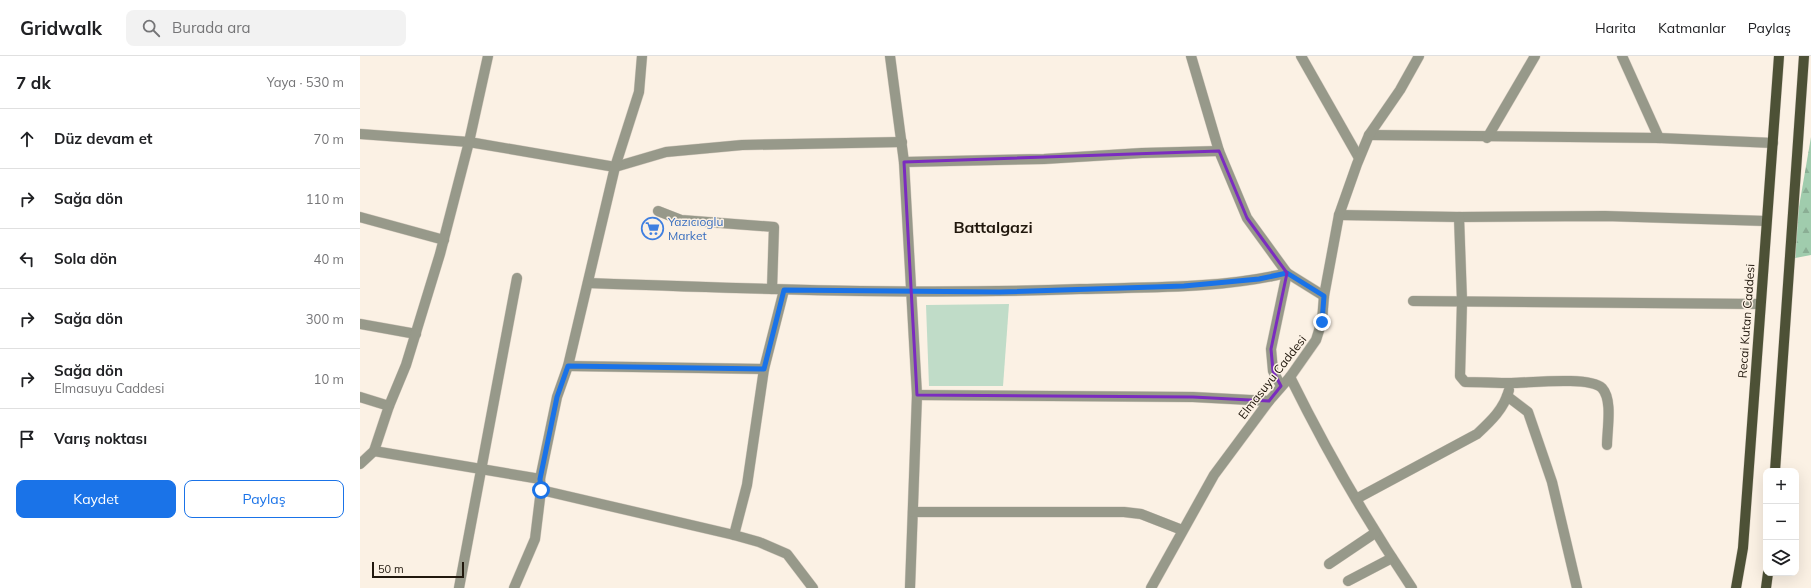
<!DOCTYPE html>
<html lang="tr">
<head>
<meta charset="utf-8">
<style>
  :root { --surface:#fff; --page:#f2f2f2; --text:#202124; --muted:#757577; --line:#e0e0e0; --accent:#1a73e8 }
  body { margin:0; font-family:Mulish,sans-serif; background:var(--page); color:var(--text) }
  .controls { position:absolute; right:12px; bottom:12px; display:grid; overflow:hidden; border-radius:8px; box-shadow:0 4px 16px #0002 }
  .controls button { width:36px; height:36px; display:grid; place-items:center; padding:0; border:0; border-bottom:1px solid var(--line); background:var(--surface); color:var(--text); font:20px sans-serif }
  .scale { position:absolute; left:12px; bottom:10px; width:92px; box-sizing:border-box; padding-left:4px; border:2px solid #21180d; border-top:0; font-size:11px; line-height:14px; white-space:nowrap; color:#21180d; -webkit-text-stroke:3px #fbf1e4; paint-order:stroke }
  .stop { position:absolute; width:12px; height:12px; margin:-9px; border:3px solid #1a73e8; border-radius:50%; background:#fff }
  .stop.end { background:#1a73e8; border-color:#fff; box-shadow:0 1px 4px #0008 }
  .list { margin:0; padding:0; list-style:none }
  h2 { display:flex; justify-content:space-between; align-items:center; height:52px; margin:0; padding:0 16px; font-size:17px }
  h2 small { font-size:13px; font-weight:400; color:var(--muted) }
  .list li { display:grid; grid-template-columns:26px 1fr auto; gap:12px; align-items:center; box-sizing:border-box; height:60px; padding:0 16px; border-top:1px solid var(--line) }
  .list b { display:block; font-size:15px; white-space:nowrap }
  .list p { margin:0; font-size:13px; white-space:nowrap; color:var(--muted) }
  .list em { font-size:13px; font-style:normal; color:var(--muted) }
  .actions { display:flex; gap:8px; padding:12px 16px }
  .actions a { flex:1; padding:9px 0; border:1px solid var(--accent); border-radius:8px; text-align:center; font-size:14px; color:var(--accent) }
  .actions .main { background:var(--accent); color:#fff }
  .icon { flex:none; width:22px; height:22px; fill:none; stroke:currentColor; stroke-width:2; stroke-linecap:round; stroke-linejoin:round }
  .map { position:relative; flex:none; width:1451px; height:532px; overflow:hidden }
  header { display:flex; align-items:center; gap:24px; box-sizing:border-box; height:56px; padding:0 20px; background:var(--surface); border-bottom:1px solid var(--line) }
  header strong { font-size:19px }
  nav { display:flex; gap:22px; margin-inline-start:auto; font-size:14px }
  .search { width:280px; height:36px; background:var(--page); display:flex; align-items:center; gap:10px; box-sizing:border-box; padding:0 14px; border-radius:8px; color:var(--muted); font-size:15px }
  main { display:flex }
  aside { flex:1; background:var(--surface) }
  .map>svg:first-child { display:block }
  .forest { fill:url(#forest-firs) }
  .green { fill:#c0dcc8 }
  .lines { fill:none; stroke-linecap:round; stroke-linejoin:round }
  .minor-casing { stroke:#d8cec2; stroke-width:11 }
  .major-casing { stroke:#d8cec2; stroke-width:11 }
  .minor { stroke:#97998a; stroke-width:10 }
  .major { stroke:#4d5136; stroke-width:10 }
  .route { stroke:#1a73e8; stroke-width:5 }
  .marked { fill:none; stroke:#7b2cbf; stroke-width:3; stroke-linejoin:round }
  .labels { text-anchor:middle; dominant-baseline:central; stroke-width:3; stroke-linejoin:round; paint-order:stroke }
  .shop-label { font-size:12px; fill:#366cbe; stroke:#fbf1e4; text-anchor:start }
  .street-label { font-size:12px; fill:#21180d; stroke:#fbf1e4 }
  .district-label { font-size:16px; font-weight:bold; fill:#21180d; stroke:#fbf1e4 }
</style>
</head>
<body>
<header>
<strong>Gridwalk</strong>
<div class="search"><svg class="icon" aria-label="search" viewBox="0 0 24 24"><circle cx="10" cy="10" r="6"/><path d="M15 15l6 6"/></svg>Burada ara</div>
<nav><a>Harita</a><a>Katmanlar</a><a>Paylaş</a></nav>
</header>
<main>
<aside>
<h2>7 dk<small>Yaya · 530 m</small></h2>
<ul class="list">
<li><svg class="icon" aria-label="ahead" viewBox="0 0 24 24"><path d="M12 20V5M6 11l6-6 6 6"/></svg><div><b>Düz devam et</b></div><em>70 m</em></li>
<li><svg class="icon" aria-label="right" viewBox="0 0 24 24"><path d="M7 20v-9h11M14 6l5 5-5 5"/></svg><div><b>Sağa dön</b></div><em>110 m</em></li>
<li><svg class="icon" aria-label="left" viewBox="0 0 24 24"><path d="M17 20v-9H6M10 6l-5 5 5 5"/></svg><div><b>Sola dön</b></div><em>40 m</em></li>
<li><svg class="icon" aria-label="right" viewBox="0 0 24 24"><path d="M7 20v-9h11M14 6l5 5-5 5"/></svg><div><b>Sağa dön</b></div><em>300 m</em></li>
<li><svg class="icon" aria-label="right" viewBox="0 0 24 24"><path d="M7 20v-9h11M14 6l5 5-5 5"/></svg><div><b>Sağa dön</b><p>Elmasuyu Caddesi</p></div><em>10 m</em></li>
<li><svg class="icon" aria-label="arrive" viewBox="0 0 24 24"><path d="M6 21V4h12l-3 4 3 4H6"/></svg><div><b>Varış noktası</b></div></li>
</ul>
<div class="actions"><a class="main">Kaydet</a><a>Paylaş</a></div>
</aside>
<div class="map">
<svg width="1451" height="532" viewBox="0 0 1451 532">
  <defs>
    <pattern id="forest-firs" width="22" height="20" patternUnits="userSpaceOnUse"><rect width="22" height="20" fill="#a0ccad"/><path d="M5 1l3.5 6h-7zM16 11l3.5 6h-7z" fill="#8aae94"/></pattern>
  </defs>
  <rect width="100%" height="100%" fill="#fbf1e4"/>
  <!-- forest -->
  <polygon class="forest" points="1451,81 1451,199 1430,203"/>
  <!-- green -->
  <polygon class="green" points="649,248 643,330 569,330 566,249"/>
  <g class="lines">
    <defs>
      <g id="minor">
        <polyline points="530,0 544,106 557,339 550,532"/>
        <polyline points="831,0 859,95 887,162 927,217 911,293 913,315 921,330"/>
        <polyline points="941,0 999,102"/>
        <polyline points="1262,0 1299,82"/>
        <polyline points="0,78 109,86 255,111 306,96 382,89 542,86"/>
        <polyline points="1009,79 1299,82 1413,87"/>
        <polyline points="1127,82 1175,0"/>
        <polyline points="544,106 684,103 782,97 859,95"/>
        <polyline points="298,155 321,164 414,171 412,233"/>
        <polyline points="979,159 1099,161 1245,160 1406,165"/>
        <polyline points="0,161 84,184"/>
        <path d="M1099,161L1102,245L1100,320L1105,326C1120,326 1136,327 1151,327C1169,327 1229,320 1242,332C1253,344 1247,373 1247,389"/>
        <path d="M228,227C392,233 556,239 720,233C789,231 860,233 927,217L964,240"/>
        <polyline points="1053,245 1400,248"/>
        <polyline points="0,268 56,278"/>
        <polyline points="208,310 404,313"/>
        <path d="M930,321C966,394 1006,464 1052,532"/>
        <polyline points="557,339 833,341 909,345"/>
        <polyline points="1147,340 1168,356 1192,426 1217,532"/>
        <polyline points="0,341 29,350"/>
        <polyline points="14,395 180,423"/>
        <polyline points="0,408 14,395 29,350 46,309 80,198 109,86 128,0"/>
        <polyline points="181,434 374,479 387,429 404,313 424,234"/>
        <path d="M996,443L1117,378C1131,365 1144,353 1149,334"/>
        <polyline points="553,456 764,456 781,458 822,474"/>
        <polyline points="374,479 399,486 427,498 453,532"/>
        <polyline points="969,508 1015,477"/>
        <polyline points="988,525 1032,502"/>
        <polyline points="99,532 157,222"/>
        <polyline points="154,532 175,483 181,434 180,423 197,341 208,310 255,111 279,36 282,0"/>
        <polyline points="791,532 854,419 909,345 930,321 956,284 962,265 964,240 979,159 997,108 1009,79 1040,34 1059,0"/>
      </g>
      <g id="major">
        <polyline points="1415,415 1444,0"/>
        <polyline points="1376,532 1383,492 1419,0"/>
        <polyline points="1406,532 1408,517"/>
      </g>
    </defs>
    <!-- minor casing -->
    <use href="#minor" class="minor-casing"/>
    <!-- major casing -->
    <use href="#major" class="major-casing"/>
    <!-- minor -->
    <use href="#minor" class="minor"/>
    <!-- major -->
    <use href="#major" class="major"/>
  </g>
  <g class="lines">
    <!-- route -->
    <polyline class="route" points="181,434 180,423 197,341 208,310 404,313 424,234 639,236 824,230 899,223 927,217 964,240 962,266"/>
  </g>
  <!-- marked area -->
  <path class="marked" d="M859,95L887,162L927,217L911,293L913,315L921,330L909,345L833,341L557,339L544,106Z"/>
  <!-- icons -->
  <defs>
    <symbol id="supermarket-ring" viewBox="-11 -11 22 22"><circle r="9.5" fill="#fbf1e4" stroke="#3f7fe0" stroke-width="1.5"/><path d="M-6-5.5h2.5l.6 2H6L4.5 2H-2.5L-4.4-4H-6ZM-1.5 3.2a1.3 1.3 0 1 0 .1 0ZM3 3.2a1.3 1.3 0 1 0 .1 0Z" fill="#3f7fe0"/></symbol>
  </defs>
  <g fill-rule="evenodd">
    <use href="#supermarket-ring" x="280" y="160" width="25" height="25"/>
  </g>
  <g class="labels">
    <!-- shop labels -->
    <g class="shop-label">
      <text x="308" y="165">Yazıcıoglu<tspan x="308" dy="14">Market</tspan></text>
    </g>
    <!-- street labels -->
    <g class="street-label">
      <text transform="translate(1386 265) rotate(-86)">Recai Kutan Caddesi</text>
      <text transform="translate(912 321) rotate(-52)">Elmasuyu Caddesi</text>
    </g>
    <!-- district labels -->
    <g class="district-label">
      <text x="633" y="171">Battalgazi</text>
    </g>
  </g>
</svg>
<div class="controls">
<button>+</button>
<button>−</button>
<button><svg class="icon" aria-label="layers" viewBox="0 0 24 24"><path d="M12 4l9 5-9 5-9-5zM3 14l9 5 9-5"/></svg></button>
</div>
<div class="scale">50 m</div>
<div class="stop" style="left:181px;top:434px"></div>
<div class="stop end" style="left:962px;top:266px"></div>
</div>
</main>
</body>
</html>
